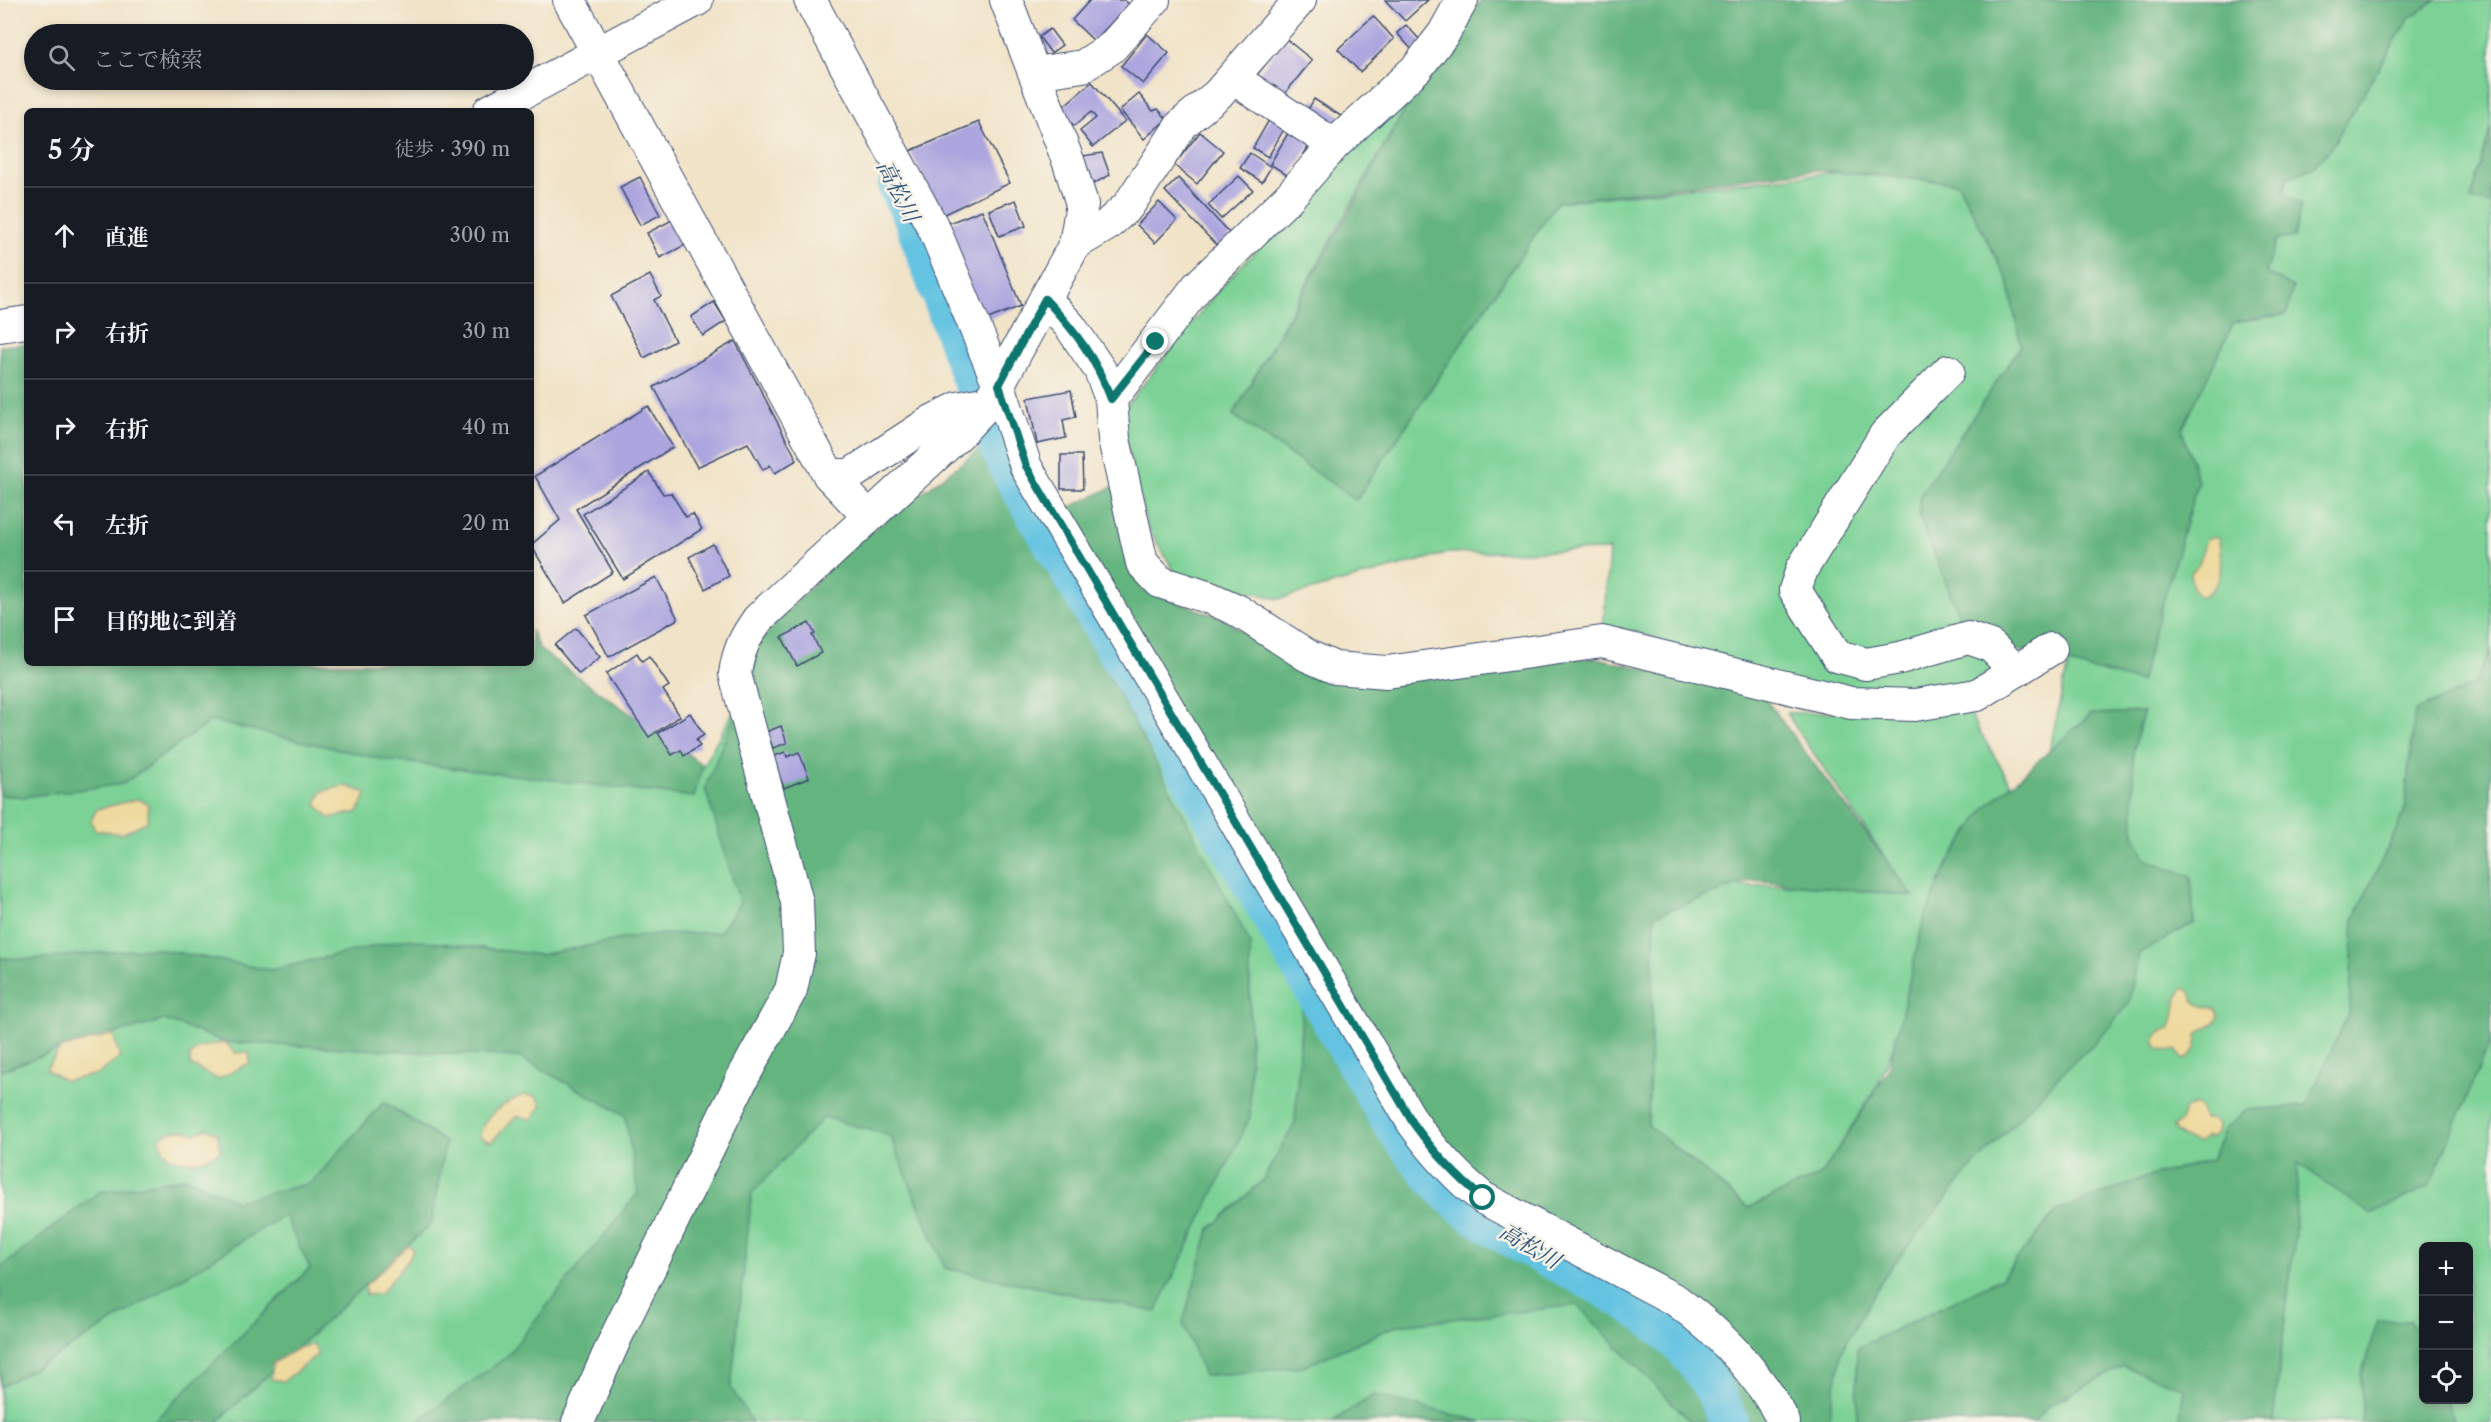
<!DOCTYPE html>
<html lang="ja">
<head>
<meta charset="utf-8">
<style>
  :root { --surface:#171b24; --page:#242831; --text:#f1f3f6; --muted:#9ea1a6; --line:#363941 }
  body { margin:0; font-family:"Libre Caslon Text","Noto Serif JP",serif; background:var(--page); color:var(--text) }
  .controls { position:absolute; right:18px; bottom:18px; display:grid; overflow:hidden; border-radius:9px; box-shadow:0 3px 9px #0003 }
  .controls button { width:54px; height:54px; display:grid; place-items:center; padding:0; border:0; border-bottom:2px solid var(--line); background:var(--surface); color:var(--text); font:30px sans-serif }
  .stop { position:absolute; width:18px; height:18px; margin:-14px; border:4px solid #0f766e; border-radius:50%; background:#fff }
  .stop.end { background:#0f766e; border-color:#fff; box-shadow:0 2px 6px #0008 }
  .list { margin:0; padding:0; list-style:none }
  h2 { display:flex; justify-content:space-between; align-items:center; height:78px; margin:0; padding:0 24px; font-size:26px }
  h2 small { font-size:20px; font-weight:400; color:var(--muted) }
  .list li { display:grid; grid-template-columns:39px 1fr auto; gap:18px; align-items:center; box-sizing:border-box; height:96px; padding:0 24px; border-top:2px solid var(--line) }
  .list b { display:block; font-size:22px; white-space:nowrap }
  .list em { font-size:20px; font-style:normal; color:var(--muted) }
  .icon { flex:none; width:33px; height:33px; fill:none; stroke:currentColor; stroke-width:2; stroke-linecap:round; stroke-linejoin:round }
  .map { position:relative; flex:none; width:2491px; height:1422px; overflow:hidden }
  .search { position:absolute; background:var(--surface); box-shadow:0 3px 9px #0003; left:24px; top:24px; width:510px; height:66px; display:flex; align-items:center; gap:15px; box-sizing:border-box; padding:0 21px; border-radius:33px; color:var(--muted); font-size:22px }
  .panel { position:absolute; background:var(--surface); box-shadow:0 3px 9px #0003; left:24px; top:108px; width:510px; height:558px; border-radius:9px }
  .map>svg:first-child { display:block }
  .green { fill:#7bd296; stroke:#4b807a; stroke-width:1.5; fill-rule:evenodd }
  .forest { fill:#64b47f; stroke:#40726e; stroke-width:1.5 }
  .sand { fill:#eeda9e; stroke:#84847e; stroke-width:1.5 }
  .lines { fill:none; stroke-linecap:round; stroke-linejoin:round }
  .river { stroke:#63c3e1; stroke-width:39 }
  .building { fill:#aca5df }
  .minor-casing { stroke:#3b4a6e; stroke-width:34 }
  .minor { stroke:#fff; stroke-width:32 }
  .route { stroke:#0f766e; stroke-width:8 }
  .labels { text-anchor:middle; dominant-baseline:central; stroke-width:5; stroke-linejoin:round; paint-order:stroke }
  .water-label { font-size:22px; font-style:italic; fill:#2d547f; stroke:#f7f3e8 }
</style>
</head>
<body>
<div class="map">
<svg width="2491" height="1422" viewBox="0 0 2491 1422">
  <rect width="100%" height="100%" fill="#f7f3e8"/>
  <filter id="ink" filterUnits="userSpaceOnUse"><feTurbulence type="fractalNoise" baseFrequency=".0167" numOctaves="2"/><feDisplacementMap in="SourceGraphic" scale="12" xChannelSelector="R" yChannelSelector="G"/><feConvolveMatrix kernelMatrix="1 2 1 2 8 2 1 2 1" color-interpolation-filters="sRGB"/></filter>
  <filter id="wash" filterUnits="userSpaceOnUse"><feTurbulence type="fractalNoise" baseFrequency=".008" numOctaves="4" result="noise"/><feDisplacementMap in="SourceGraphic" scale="24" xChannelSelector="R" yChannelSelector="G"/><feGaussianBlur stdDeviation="1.35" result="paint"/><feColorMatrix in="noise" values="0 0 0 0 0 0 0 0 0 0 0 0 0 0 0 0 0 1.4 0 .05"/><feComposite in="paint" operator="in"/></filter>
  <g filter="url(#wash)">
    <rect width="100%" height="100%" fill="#f1e3c7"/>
    <!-- green -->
    <g class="green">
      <path d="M2220,0H2491V1422H0V691L701,769L742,696L911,501L1073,611L1122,661L1345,917L1782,1299L2006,954L2064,682L2203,148ZM2424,1246H2468V1400H2424Z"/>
      <polygon points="1422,78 1233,415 1356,500 1557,202 1838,172 1958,183 2008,281 2021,346 1920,497 1996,665 1972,696 1805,691 1630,630 1603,631 1609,550 1448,553 1279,599 1175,572 1147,526 1119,415 1220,288"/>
      <polygon points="1967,710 2011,784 1939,882 1917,988 1878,1085 1822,1174 1748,1208 1648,1126 1654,915 1735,886 1903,884 1786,713"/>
    </g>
    <!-- forest -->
    <g class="forest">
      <polygon points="1481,0 2437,0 2409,18 2331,148 2312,168 2287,178 2285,193 2301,205 2294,237 2276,240 2266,273 2293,287 2287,314 2234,322 2182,430 2198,481 2140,682 1968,638 1920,518 1919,497 2021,346 2008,281 1958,183 1814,170 1557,202 1356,500 1233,415 1348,214 1422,78"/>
      <polygon points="2491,127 2491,204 2471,200"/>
      <polygon points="27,344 27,663 531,663 531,630 540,650 703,765 694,797 386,760 211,721 123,784 22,797 0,795 0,346"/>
      <polygon points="984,446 1175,798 1250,943 1250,1117 1156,1312 945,1268 890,1136 824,1117 752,1193 731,1388 752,1422 416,1422 506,1357 638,1193 625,1115 519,1057 225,1042 165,1020 60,1049 0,1071 0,958 31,959 154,948 270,970 407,939 540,955 643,935 720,932 740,903 705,788 742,696 749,651 844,552"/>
      <polygon points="1115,486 1141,590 1222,618 1292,664 1597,658 1763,696 1913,896 1752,880 1655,915 1648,1125 1748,1208 1822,1174 1888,1071 1924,918 1949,861 1985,808 2091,714 2143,712 2133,752 2134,833 2145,859 2191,876 2194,923 2139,953 2129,1002 2102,1036 2066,1069 1964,1176 1886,1274 1842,1350 1828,1422 1691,1422 1577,1305 1398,1325 1303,1367 1204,1376 1183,1323 1209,1230 1262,1181 1295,1123 1304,975 1263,869 1061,511"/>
      <polygon points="2491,650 2491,1040 2429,1187 2370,1214 2298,1163 2295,1234 2273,1422 2179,1422 2184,1388 2123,1366 2048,1406 2034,1422 1857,1422 1857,1348 2000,1279 2057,1211 2150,1176 2211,1160 2225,1129 2246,1110 2306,1106 2349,1012 2354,919 2404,813 2415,711 2474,685"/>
      <polygon points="384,1102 445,1142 432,1223 217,1422 153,1422 310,1268 284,1215 58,1355 0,1387 0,1268 99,1192 186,1178 236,1201 311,1183"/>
      <polygon points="2378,1320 2410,1321 2423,1343 2424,1400 2446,1400 2454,1422 2362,1422 2361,1375"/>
      <polygon points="1374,1395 1483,1422 1331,1422"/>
    </g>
    <!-- sand -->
    <g class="sand">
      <path d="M2214,536L2219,538C2221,563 2226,587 2200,597L2193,589L2190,574L2199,564L2206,539Z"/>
      <polygon points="346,786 367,793 358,812 329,818 316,804 322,791"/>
      <polygon points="138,799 148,804 148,821 122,834 95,830 91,821 97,809"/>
      <path d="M2184,988L2190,992C2194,1007 2202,1005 2215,1009L2219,1016L2215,1023L2197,1035C2197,1046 2195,1056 2184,1060L2176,1050L2158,1049L2154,1040L2160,1032L2170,1029C2178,1015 2172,1000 2184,988Z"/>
      <polygon points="113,1034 120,1058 98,1074 65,1081 46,1069 60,1049"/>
      <polygon points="225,1042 235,1053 249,1052 250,1063 218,1079 190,1065 190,1056 198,1048"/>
      <path d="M523,1095L536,1096L542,1105L532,1119L517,1116L491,1142L480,1137C482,1114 504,1104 523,1095Z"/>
      <path d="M2195,1104L2200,1108L2203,1119H2212L2218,1125L2217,1134L2209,1139L2206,1136L2198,1143C2190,1142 2176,1135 2173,1127L2180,1121L2185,1109Z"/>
      <path d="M206,1128L217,1133L221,1151C200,1163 192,1164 169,1157L161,1146L160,1138C172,1129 181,1128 196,1134Z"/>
      <polygon points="408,1245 413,1249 409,1259 380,1294 366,1295 365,1286"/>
      <polygon points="313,1344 318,1354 284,1381 271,1379 273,1363 298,1348"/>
    </g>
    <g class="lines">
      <!-- river -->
      <g class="river">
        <polyline points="897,187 912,216 976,393"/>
        <polyline points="990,428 1013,476 1122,661"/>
        <path d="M1132,678L1389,1120C1412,1151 1436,1185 1467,1209C1564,1281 1680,1295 1729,1422"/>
      </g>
    </g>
    <g id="blocks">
      <!-- building -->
      <g class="building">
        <polygon points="1090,0 1124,0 1129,4 1094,41 1072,20"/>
        <polygon points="1385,0 1428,0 1405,21"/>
        <polygon points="1373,16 1394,39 1360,72 1338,49"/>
        <polygon points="1406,25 1422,42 1413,51 1397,33"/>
        <polygon points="1050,29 1062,45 1051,53 1039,37"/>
        <polygon points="1147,34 1169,53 1143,84 1121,66"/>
        <polygon points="1286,39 1312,60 1282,97 1256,76"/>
        <polygon points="1092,82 1125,121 1093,147 1080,131 1096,118 1091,112 1074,126 1060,109"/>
        <polygon points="1139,94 1153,111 1158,109 1167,119 1144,139 1120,110"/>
        <polygon points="1314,99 1341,116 1331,134 1304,117"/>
        <polygon points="1273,113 1288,122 1268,157 1253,148"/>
        <polygon points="979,122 1010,183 942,215 910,151"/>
        <polygon points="1291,128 1312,141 1290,177 1270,164"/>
        <polygon points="1200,132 1223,151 1197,184 1174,165"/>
        <polygon points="1102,153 1110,175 1093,184 1082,156"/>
        <polygon points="1250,153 1271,167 1262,182 1240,168"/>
        <polygon points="1239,176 1253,190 1221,219 1208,205"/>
        <polygon points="640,177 660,215 640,225 620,187"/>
        <polygon points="1178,178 1231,235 1218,247 1165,191"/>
        <polygon points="1016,200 1026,226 999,236 989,210"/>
        <polygon points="1159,202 1177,220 1155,243 1137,225"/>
        <polygon points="982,210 1021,306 983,321 944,225"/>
        <polygon points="676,218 689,243 660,258 647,233"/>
        <polygon points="650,275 661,296 654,300 675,341 644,358 611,296"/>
        <polygon points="714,302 726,321 703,336 691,317"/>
        <polygon points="735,341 797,460 775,473 770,465 763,470 748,443 697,467 654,387"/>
        <polygon points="1071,390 1076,417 1063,420 1066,438 1037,444 1028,398"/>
        <polygon points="648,406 673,447 576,509 613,572 565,603 531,545 560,520 535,476"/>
        <polygon points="1061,455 1082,455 1083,489 1061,489"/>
        <polygon points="649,472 663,494 671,493 686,517 693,514 702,529 623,579 583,514"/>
        <polygon points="713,544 729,576 705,589 689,557"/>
        <polygon points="656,577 678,619 609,657 586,615"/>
        <polygon points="809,623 815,634 812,635 821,653 797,666 782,637"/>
        <polygon points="576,628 600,657 579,674 555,645"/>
        <polygon points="637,653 642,661 649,656 669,686 663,690 680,716 649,737 606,674"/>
        <polygon points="690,713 704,735 696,740 700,746 684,756 681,750 672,755 658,733"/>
        <polygon points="781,726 787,743 773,748 766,732"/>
        <polygon points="785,752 787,757 799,752 809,778 784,788 772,757"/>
      </g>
    </g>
  </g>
  <g filter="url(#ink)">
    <use href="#blocks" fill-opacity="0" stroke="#3b4a6e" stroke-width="1.5"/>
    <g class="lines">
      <defs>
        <g id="minor">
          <polyline points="569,0 829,475 869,517"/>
          <path d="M810,0L935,231L999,385L1026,467L1413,1123C1434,1152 1455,1176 1483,1198L1677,1301C1721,1334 1759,1373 1784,1422"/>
          <polyline points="1035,73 1083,66 1111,48 1154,0"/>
          <polyline points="1233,78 1334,145 1417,68 1444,33 1462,0"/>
          <polyline points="489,111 697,0"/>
          <polyline points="1075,244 1107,225 1128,206 1182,124 1218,94 1300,0"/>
          <polyline points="1045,299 1070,326 1100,370 1111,399 1114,439 1142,563 1160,582 1210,598 1237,610 1308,656 1335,668 1387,672 1602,642 1851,703 1915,705 1977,695 2051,649"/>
          <polyline points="0,326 27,322"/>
          <polyline points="1948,371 1885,435 1802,569 1795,590 1837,656 1866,664 1900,658 1968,638 1991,646 2016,671"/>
          <polyline points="1111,399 1197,287 1289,197 1334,145"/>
          <polyline points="829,475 850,475 932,421 958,408 989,402"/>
          <path d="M578,1422L617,1335L742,1079L791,990L799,953L797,902L735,674C738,651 745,637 758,619L958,435L989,402L1075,244L1082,204L1069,163L1006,0"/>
        </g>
      </defs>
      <!-- minor casing -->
      <use href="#minor" class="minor-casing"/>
      <!-- minor -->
      <use href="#minor" class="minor"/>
    </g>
  </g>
  <g class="lines" filter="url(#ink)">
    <!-- route -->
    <path class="route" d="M1156,342L1111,399C1096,358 1075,331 1045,299L999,385L1026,466L1413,1123C1434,1152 1455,1176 1483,1198"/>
  </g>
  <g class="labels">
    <!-- water labels -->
    <g class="water-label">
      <text transform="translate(898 191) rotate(63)">高松川</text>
      <text transform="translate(1530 1246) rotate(31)">高松川</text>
    </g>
  </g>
</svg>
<div class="controls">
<button>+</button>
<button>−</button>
<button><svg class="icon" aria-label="locate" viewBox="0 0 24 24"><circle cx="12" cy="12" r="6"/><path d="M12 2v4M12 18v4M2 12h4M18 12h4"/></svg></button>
</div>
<div class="stop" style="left:1483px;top:1198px"></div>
<div class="stop end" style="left:1156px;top:342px"></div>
<div class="search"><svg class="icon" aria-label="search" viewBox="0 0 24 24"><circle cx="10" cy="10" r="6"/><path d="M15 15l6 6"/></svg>ここで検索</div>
<section class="panel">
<h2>5 分<small>徒歩 · 390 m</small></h2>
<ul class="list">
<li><svg class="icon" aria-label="ahead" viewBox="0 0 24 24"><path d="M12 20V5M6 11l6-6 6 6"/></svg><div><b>直進</b></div><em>300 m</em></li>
<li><svg class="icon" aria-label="right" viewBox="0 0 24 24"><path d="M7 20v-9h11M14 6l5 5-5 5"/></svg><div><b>右折</b></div><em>30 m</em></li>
<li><svg class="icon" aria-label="right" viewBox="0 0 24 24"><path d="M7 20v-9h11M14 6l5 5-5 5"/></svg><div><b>右折</b></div><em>40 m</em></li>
<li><svg class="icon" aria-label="left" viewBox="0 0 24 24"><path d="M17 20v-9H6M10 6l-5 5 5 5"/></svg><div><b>左折</b></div><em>20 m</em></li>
<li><svg class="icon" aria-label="arrive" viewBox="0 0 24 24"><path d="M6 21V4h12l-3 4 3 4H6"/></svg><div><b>目的地に到着</b></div></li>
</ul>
</section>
</div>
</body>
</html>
